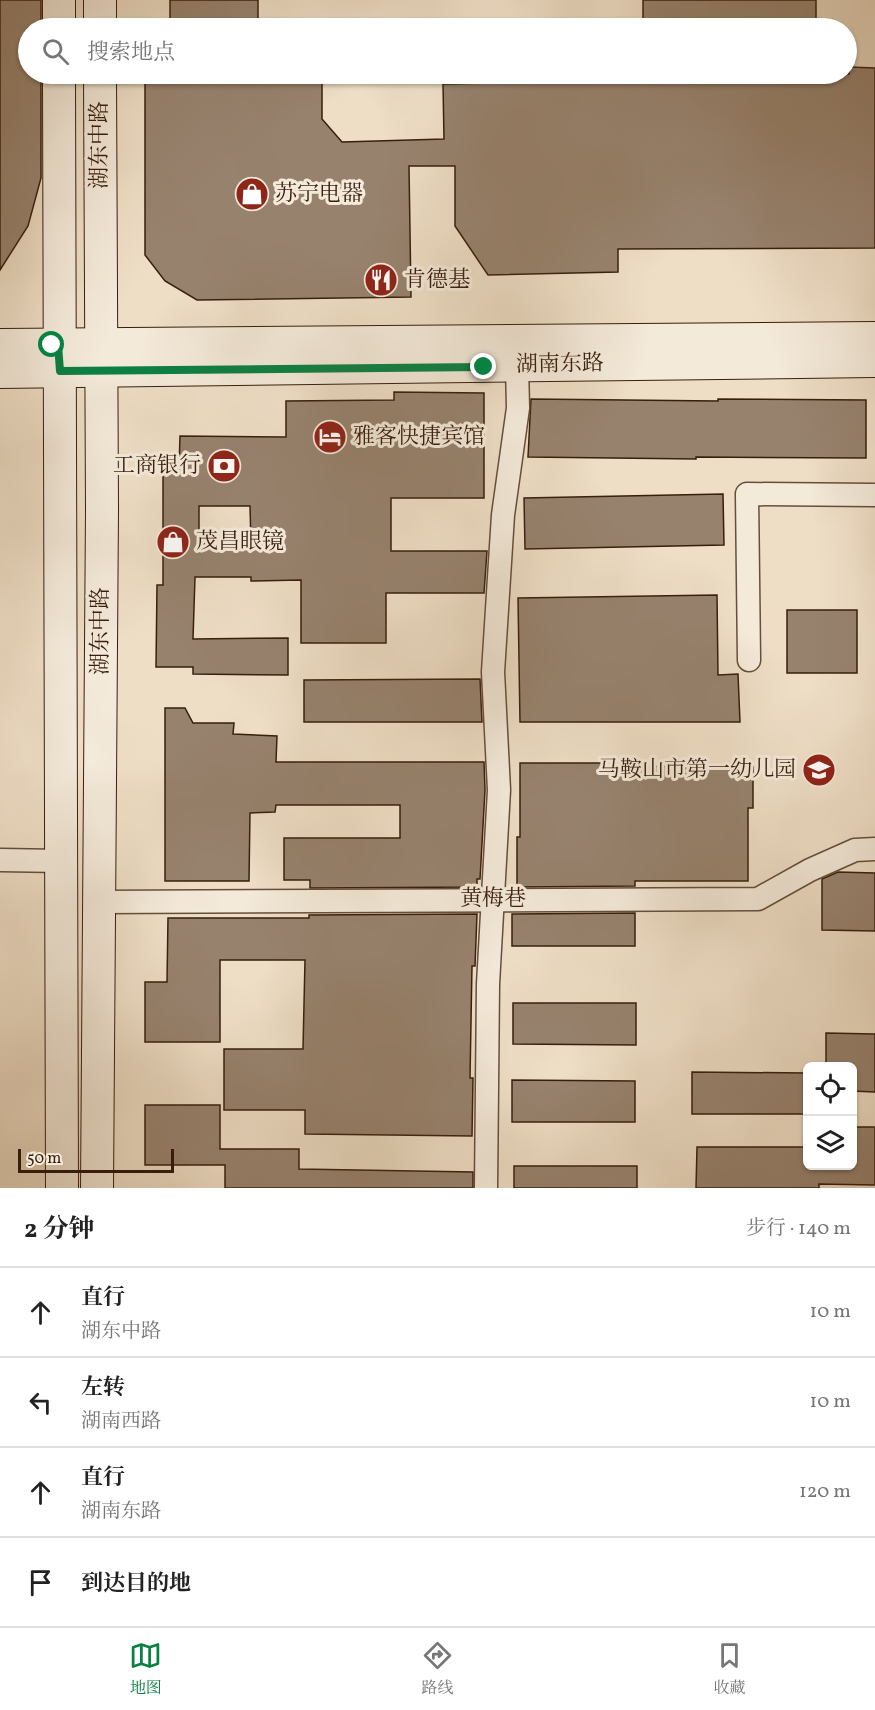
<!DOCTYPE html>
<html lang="zh">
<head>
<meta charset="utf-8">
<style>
  :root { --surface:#fff; --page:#f2f2f2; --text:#222; --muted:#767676; --line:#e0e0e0; --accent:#0b8043 }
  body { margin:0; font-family:Vollkorn,"Noto Serif SC",serif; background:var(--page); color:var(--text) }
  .controls { position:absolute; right:18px; bottom:18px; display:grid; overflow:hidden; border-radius:9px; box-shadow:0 2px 4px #0004 }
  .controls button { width:54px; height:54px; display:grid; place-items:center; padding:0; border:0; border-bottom:2px solid var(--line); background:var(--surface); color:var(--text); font:30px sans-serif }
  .scale { position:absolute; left:18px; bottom:15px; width:156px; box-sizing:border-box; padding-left:6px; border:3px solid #391e0e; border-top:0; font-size:16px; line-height:21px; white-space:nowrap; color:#391e0e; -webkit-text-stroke:4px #f4eada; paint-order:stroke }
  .stop { position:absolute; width:18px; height:18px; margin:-14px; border:4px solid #0b8043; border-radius:50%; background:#fff }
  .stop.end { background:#0b8043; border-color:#fff; box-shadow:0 2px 6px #0008 }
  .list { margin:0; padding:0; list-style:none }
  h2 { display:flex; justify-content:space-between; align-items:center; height:78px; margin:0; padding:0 24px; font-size:26px }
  h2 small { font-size:20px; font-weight:400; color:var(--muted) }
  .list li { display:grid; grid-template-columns:39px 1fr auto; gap:18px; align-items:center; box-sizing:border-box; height:90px; padding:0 24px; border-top:2px solid var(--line) }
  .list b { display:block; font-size:22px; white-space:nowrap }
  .list p { margin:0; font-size:20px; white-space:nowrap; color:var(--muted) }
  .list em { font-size:20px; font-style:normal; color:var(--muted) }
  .icon { flex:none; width:33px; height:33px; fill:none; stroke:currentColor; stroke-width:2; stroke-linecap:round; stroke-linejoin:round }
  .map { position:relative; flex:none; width:875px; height:1188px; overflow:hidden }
  .search { position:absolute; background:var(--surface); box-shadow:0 2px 4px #0004; left:18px; right:18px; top:18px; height:66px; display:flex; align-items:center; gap:15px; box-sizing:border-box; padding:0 21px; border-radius:33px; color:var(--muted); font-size:22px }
  .sheet { height:438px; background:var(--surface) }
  nav { display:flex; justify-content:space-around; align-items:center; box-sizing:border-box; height:84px; border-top:2px solid var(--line); background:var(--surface); font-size:16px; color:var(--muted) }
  nav a { display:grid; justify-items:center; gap:3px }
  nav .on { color:var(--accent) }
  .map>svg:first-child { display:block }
  .building { fill:#97826e; stroke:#391e0e; stroke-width:1.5; fill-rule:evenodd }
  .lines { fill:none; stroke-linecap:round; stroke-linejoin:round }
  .street-casing { stroke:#664e3c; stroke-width:25 }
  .secondary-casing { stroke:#391e0e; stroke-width:34 }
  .street { stroke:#f4eada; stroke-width:22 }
  .secondary { stroke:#f4eada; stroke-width:32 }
  .route { stroke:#0b8043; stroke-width:8 }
  .labels { text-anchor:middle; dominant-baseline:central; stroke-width:6; stroke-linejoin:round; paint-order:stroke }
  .street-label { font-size:22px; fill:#391e0e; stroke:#f4eada }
  .poi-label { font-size:22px; fill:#391e0e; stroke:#f4eada; text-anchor:start }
</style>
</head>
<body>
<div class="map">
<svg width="875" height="1188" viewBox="0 0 875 1188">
  <rect width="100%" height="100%" fill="#eedec6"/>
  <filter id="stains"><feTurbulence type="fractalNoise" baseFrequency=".00333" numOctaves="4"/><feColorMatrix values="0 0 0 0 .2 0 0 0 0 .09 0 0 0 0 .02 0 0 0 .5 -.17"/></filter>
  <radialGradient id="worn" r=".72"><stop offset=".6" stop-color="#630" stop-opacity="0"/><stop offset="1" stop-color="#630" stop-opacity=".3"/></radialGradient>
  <!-- building -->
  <g class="building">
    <polygon points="0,0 41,0 41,28 28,28 28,74 41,74 41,178 28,226 0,270"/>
    <rect x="170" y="0" width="88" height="28"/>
    <polygon points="643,0 816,0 816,21 643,23"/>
    <polygon points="849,67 875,68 875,248 618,249 618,272 488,275 455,226 455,166 409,166 411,297 197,300 165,281 145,255 145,83 322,83 322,119 342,142 444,139 443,84 630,80 630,74 849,74"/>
    <path d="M394,392L484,393V498H391V551H487L484,593H386V643H301V580L251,581V577H195L193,639L288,638V675L193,674V667H156L157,585H163V469H179L180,436L286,437V401L394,400ZM199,506H250L251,544H199Z"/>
    <polygon points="531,399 718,401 718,399 866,400 866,458 696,457 696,459 528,457"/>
    <polygon points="723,494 724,545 525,549 524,498"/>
    <polygon points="717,595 718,675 738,674 740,722 520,722 518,598"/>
    <rect x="787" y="610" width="70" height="63"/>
    <polygon points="480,679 482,722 304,722 304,680"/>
    <polygon points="165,708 185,708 193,723 234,723 233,734 277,736 276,762 484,762 485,790 480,879 477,879 477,887 310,888 310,880 284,880 284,838 400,838 400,805 276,805 275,812 250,813 249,881 165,881"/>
    <polygon points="520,763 605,763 605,766 753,767 753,808 748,808 748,881 635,881 635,886 517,887 517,837 520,837"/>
    <polygon points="838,872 875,873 875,931 822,930 822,879"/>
    <polygon points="635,913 635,946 512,946 512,914"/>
    <polygon points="477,914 475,966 472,966 470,1078 473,1078 472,1136 305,1134 305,1110 224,1110 224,1049 303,1049 305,960 220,960 220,1042 145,1042 145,982 167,982 168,918 309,918 309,915"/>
    <polygon points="513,1003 636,1003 636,1045 513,1044"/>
    <polygon points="826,1033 875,1034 875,1092 852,1091 852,1066 826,1066"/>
    <polygon points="692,1072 807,1073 807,1114 692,1114"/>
    <polygon points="512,1080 635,1081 635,1122 512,1122"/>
    <polygon points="145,1105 220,1105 220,1149 299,1149 299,1169 473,1172 473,1188 225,1188 225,1165 145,1165"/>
    <polygon points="852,1127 875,1127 875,1185 819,1184 819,1188 696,1188 697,1147 807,1147 807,1166 852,1166"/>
    <rect x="514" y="1166" width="123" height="22"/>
  </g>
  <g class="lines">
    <defs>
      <g id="street">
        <polyline points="749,660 747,494 875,495"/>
        <polyline points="0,860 61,861"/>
        <polyline points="99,902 758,899 810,870 855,850 875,849"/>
        <polyline points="486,1188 488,984 499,790 493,672 503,515 518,408 517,366"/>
      </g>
      <g id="secondary">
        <polyline points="100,0 100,28"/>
        <polyline points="59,28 59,0"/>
        <polyline points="59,74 62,1188"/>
        <polyline points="0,345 875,338"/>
        <polyline points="0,372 875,361"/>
        <polyline points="97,1188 102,510 100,74"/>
      </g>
    </defs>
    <!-- street casing -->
    <use href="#street" class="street-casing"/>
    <!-- secondary casing -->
    <use href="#secondary" class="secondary-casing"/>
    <!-- street -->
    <use href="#street" class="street"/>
    <!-- secondary -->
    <use href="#secondary" class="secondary"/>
  </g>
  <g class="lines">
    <!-- route -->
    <polyline class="route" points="52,345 58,345 60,371 484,367"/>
  </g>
  <!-- icons -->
  <defs>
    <symbol id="shop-disc" viewBox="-11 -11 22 22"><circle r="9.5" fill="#8f2418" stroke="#f4eada"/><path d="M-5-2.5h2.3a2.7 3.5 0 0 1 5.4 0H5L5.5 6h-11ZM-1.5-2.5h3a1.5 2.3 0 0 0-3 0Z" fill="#fff"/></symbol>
    <symbol id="restaurant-disc" viewBox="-11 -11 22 22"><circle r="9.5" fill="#8f2418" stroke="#f4eada"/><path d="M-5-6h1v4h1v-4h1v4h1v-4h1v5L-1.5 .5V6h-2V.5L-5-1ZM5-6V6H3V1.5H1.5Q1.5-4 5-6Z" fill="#fff"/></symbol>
    <symbol id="hotel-disc" viewBox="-11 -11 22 22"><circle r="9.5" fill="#8f2418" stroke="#f4eada"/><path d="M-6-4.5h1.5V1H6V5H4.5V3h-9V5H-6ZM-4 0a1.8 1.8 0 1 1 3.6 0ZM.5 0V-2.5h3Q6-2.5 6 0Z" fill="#fff"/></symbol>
    <symbol id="bank-disc" viewBox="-11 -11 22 22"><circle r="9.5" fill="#8f2418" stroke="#f4eada"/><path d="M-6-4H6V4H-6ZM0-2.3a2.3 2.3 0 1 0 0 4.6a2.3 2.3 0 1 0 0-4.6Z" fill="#fff"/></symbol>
    <symbol id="school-disc" viewBox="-11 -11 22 22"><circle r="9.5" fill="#8f2418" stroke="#f4eada"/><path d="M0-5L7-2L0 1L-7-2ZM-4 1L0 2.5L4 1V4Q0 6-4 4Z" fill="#fff"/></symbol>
  </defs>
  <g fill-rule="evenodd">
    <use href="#shop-disc" x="233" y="175" width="38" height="38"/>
    <use href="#restaurant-disc" x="362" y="261" width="38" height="38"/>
    <use href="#hotel-disc" x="311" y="418" width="38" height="38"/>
    <use href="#bank-disc" x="205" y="447" width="38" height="38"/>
    <use href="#shop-disc" x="154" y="523" width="38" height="38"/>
    <use href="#school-disc" x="800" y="751" width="38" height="38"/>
  </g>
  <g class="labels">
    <!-- street labels -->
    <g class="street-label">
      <text transform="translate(100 145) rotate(-90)">湖东中路</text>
      <text transform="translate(560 365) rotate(-1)">湖南东路</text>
      <text transform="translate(101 631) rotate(-90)">湖东中路</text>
      <text x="493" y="899">黄梅巷</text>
    </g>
    <!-- poi labels -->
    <g class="poi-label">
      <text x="275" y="194">苏宁电器</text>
      <text x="404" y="280">肯德基</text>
      <text x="353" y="437">雅客快捷宾馆</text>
      <text x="201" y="466" text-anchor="end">工商银行</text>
      <text x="196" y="542">茂昌眼镜</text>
      <text x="796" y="770" text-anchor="end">马鞍山市第一幼儿园</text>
    </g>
  </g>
  <rect width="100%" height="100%" filter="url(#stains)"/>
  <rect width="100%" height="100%" fill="url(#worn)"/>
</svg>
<div class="controls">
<button><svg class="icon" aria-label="locate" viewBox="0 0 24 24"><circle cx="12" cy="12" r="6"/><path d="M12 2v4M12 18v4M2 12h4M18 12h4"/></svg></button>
<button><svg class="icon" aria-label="layers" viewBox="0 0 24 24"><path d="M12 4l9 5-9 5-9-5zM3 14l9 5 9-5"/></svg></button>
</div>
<div class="scale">50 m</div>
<div class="stop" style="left:52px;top:345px"></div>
<div class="stop end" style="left:484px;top:367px"></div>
<div class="search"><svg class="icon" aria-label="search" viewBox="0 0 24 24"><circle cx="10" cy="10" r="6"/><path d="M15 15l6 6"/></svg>搜索地点</div>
</div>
<section class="sheet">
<h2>2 分钟<small>步行 · 140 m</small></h2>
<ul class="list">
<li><svg class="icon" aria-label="ahead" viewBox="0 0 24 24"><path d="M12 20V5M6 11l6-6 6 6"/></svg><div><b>直行</b><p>湖东中路</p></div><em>10 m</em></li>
<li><svg class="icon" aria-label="left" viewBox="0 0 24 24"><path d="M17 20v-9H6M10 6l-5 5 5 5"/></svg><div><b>左转</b><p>湖南西路</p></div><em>10 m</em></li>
<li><svg class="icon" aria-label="ahead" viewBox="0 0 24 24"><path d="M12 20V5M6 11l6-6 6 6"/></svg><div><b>直行</b><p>湖南东路</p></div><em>120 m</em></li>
<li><svg class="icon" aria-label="arrive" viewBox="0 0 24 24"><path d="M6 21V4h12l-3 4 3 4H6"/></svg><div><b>到达目的地</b></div></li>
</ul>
</section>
<nav>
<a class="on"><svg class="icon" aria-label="map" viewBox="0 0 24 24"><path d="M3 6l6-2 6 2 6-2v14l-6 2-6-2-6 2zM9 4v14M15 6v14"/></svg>地图</a>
<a><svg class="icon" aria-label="directions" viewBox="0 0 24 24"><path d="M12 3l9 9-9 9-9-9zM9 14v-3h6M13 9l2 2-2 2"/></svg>路线</a>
<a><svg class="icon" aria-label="saved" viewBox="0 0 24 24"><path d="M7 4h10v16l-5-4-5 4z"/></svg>收藏</a>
</nav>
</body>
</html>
